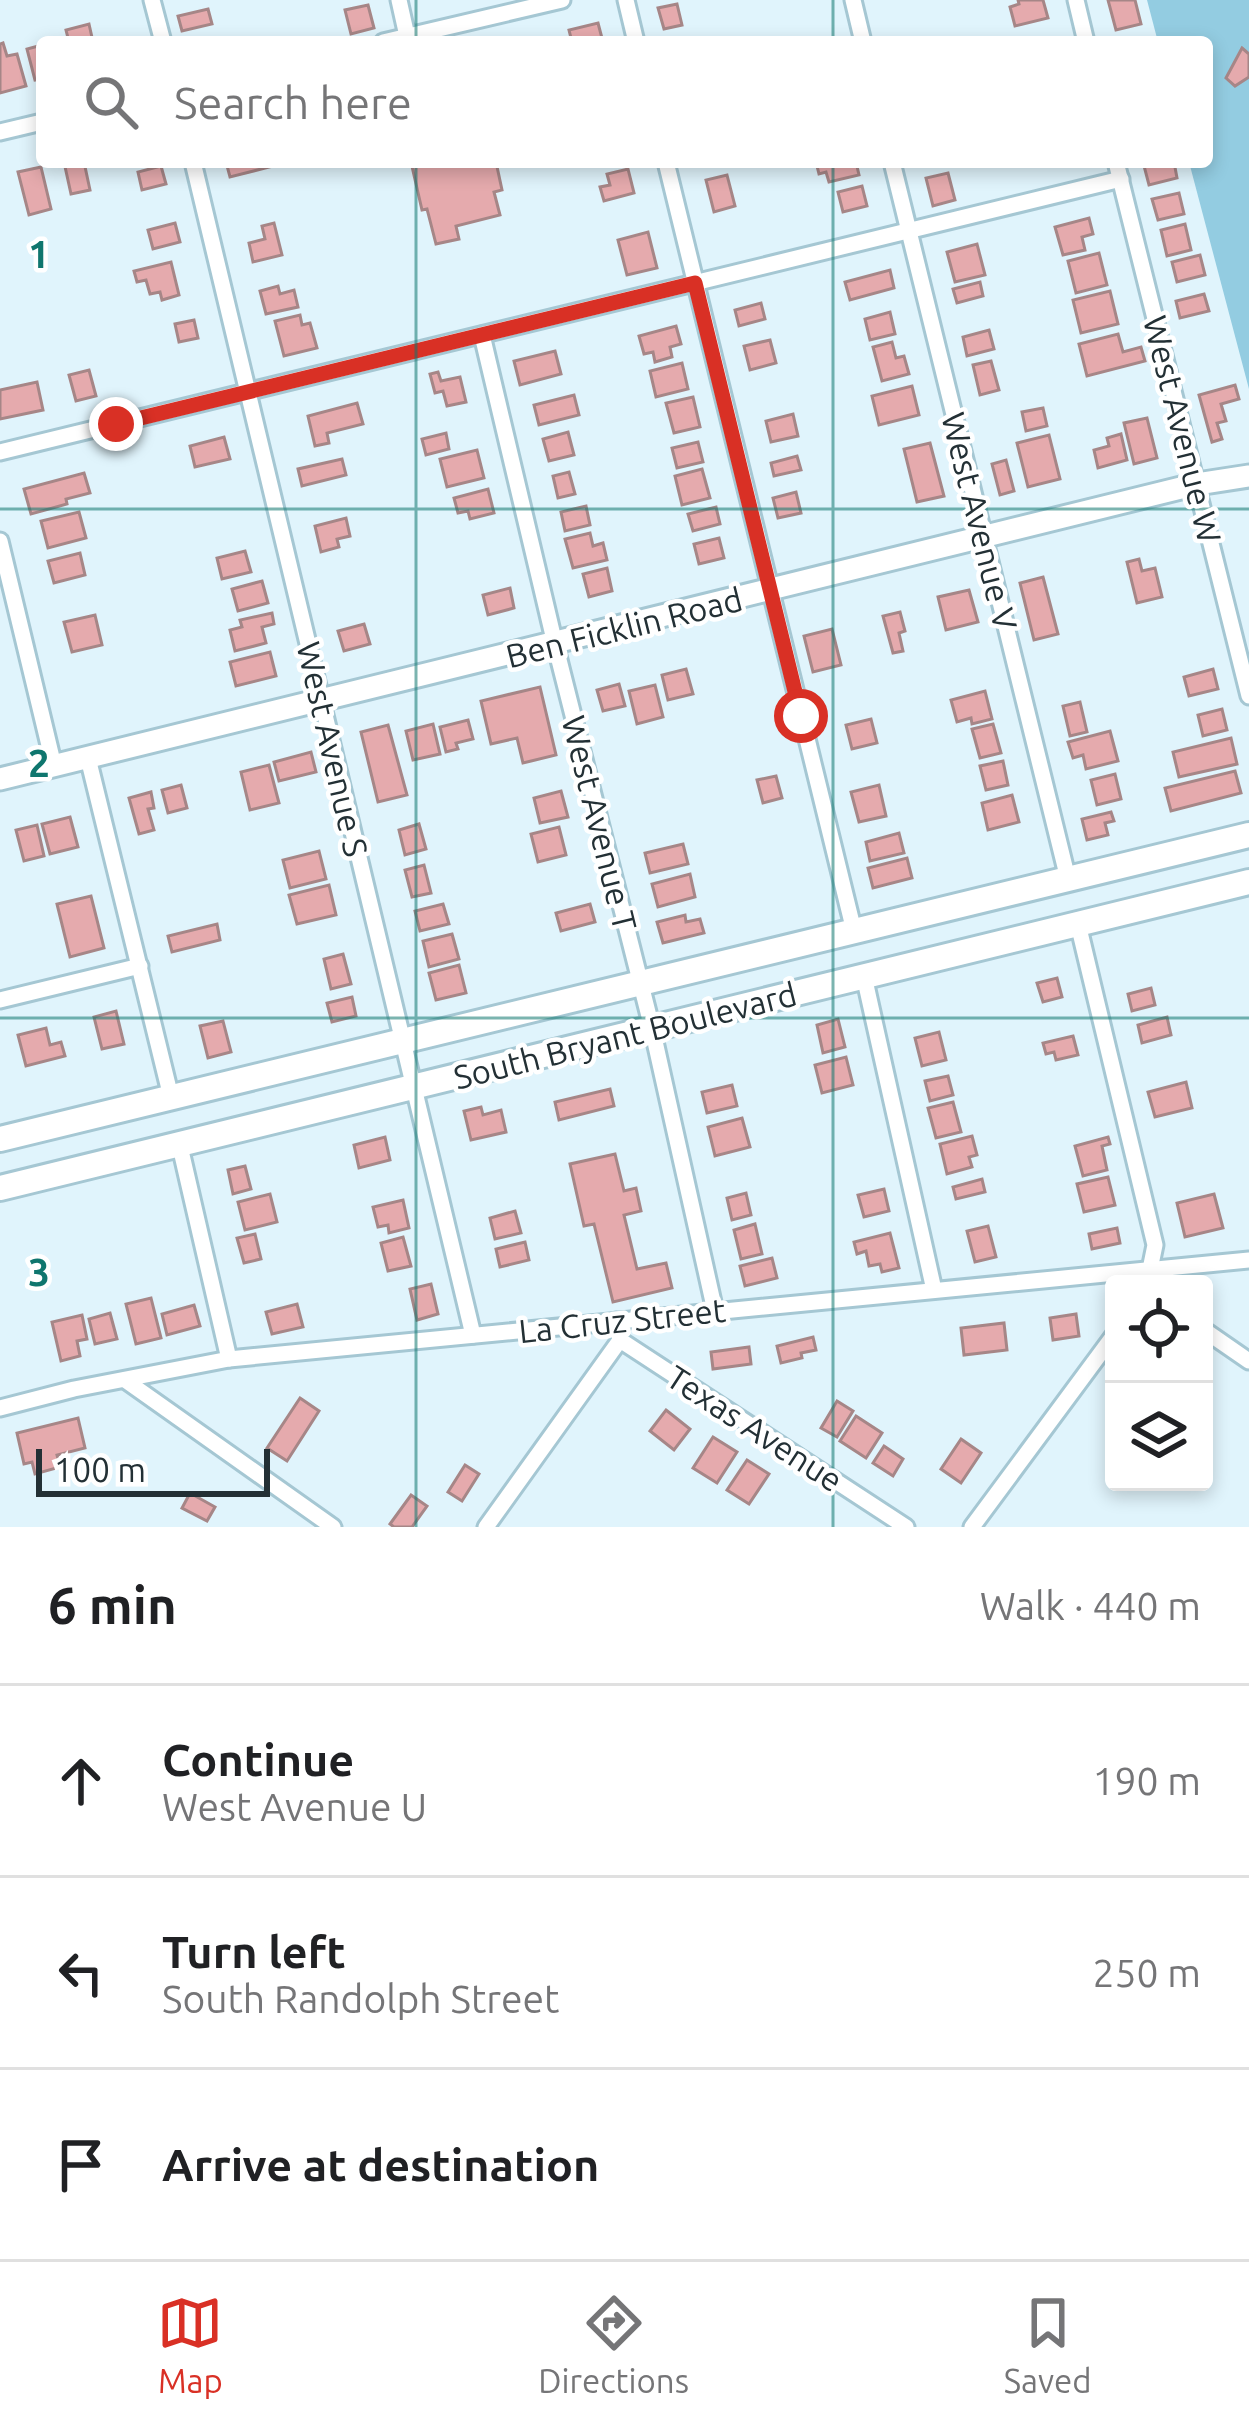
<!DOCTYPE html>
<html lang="en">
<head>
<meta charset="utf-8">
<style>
  :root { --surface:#fff; --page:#f2f2f2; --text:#202124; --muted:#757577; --line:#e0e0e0; --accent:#d93025 }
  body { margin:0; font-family:Ubuntu,sans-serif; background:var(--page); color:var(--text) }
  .controls { position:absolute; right:36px; bottom:36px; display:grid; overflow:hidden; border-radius:12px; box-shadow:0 6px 18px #0003 }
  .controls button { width:108px; height:108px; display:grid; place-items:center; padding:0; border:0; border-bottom:3px solid var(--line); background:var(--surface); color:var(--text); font:60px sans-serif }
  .scale { position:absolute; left:36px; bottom:30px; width:234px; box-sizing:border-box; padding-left:12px; border:6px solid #233035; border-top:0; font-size:33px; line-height:42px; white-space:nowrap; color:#233035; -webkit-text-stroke:9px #fff; paint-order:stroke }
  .stop { position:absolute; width:36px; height:36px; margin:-27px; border:9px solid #d93025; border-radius:50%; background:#fff }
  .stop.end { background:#d93025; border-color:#fff; box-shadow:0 3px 12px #0008 }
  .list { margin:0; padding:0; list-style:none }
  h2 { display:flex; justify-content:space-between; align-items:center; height:156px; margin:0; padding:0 48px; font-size:51px }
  h2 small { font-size:39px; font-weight:400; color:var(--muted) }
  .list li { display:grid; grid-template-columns:78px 1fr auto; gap:36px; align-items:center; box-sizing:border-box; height:192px; padding:0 48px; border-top:3px solid var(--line) }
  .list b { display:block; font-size:45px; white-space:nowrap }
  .list p { margin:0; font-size:39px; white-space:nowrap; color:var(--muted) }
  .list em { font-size:39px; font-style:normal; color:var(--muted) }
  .icon { flex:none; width:66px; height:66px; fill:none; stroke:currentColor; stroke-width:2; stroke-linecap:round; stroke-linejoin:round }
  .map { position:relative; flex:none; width:1249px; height:1527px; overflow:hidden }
  .search { position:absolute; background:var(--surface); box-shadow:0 6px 18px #0003; left:36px; right:36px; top:36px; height:132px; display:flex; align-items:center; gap:30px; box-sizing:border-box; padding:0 42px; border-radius:12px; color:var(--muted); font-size:45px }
  .sheet { height:732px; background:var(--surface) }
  nav { display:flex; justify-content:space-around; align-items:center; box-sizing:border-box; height:168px; border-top:3px solid var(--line); background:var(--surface); font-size:33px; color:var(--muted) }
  nav a { display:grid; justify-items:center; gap:6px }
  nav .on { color:var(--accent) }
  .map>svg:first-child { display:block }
  .green { fill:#93cce1 }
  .building { fill:#e5aaad; stroke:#a68687; stroke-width:3 }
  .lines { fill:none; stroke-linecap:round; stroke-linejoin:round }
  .street-casing { stroke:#a5c7d3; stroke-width:21 }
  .secondary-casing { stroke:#a5c7d3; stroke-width:27 }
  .primary-casing { stroke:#a5c7d3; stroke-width:30 }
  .street { stroke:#fff; stroke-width:15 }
  .secondary { stroke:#fff; stroke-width:21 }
  .primary { stroke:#fff; stroke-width:24 }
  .route { stroke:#d93025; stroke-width:15 }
  .grid { fill:none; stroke:#0f766e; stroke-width:3; stroke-opacity:0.55 }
  .labels { text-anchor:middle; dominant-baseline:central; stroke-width:9; stroke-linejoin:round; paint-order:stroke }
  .street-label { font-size:33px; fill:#233035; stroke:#fff }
  .grid-label { font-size:39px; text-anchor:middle; font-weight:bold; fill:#0f766e; stroke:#fff; stroke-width:9; stroke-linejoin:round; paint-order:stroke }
</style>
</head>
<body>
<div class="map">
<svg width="1249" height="1527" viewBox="0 0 1249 1527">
  <rect width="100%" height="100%" fill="#e0f4fc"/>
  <!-- green -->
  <polygon class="green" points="1147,0 1249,0 1249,389 1189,162 1207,162 1207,42 1158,42"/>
  <!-- building -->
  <g class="building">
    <polygon points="1018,0 1043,0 1048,18 1015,26 1010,7 1019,4"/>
    <polygon points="1108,0 1135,0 1141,24 1116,30"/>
    <polygon points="677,4 682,25 664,29 658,8"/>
    <polygon points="368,5 374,28 351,34 345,10"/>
    <polygon points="208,9 212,24 182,31 178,16"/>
    <polygon points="598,23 603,42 572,42 569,30"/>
    <polygon points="89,24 93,42 69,42 66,30"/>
    <polygon points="3,43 7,56 17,54 26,86 0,93 0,44"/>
    <polygon points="42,45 42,79 35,80 27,49"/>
    <polygon points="1242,48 1249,54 1249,77 1235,86 1226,78"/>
    <polygon points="64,162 84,162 90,190 71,194"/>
    <polygon points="226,162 276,162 277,165 230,177"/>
    <polygon points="411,162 496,162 502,190 494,192 500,215 456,226 459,239 436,244 427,209 422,210"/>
    <polygon points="816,162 856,162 859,175 829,182 826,172 819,174"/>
    <polygon points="1143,162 1174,162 1177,178 1149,185"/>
    <polygon points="161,166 166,184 142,190 138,172"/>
    <polygon points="41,167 51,209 29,215 18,172"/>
    <polygon points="628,169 634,193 604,201 600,187 610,185 607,174"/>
    <polygon points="948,173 955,200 933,206 926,178"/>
    <polygon points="727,175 735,206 714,212 706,180"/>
    <polygon points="862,186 867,206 843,212 838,192"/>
    <polygon points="1179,193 1184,214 1158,220 1152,199"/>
    <polygon points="1089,218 1093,234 1082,237 1085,250 1063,255 1055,227"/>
    <polygon points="175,223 180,242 153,249 148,230"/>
    <polygon points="274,223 282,255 253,262 249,243 265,239 262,226"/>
    <polygon points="1185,224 1191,250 1167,256 1161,230"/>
    <polygon points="648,232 657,268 627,275 618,240"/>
    <polygon points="977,244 985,275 955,282 947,252"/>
    <polygon points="1099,253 1107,285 1076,293 1068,261"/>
    <polygon points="1200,255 1205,275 1177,282 1172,262"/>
    <polygon points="171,262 179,295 162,300 160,292 150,294 146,280 137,282 134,271"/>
    <polygon points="890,270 894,288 850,300 845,282"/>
    <polygon points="980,282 983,296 957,303 953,289"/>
    <polygon points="278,286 280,294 294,290 298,307 266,314 260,291"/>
    <polygon points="1110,291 1118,324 1081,333 1073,300"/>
    <polygon points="1204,294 1209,311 1180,318 1176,301"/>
    <polygon points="761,303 765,319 739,326 735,310"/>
    <polygon points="890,312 895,334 870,340 865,319"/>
    <polygon points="300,315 302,325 310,323 317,348 284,356 275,321"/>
    <polygon points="194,320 198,338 179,342 175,324"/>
    <polygon points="676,326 681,344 670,347 672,357 655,362 653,352 644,354 639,336"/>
    <polygon points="989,330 994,349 967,356 963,337"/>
    <polygon points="1118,334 1123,352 1141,347 1145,361 1087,376 1079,344"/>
    <polygon points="770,340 776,363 750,370 744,346"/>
    <polygon points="892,342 896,358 904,356 909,374 882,381 873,347"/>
    <polygon points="555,351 561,374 520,385 514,361"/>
    <polygon points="991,361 999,390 980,395 973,365"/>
    <polygon points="682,363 688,389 656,397 650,371"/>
    <polygon points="89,370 96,396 76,401 69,375"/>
    <polygon points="438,372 441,381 460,377 466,402 447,406 443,391 435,393 430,374"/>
    <polygon points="37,382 43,410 0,419 0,390"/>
    <polygon points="1235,385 1239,399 1221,404 1226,421 1217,423 1222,439 1212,442 1199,395"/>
    <polygon points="912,386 919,415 879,425 872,396"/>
    <polygon points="574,395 579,415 539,425 534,405"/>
    <polygon points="693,397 700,427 674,433 666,403"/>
    <polygon points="357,403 363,424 327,433 329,443 315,446 308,416"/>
    <polygon points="1043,408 1047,426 1026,431 1022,412"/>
    <polygon points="793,414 798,436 771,442 766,421"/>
    <polygon points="1147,418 1157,458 1134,464 1124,423"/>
    <polygon points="568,432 574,455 549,461 543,439"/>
    <polygon points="446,433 449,449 426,455 422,439"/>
    <polygon points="1121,434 1127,460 1098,468 1094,450 1109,446 1107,438"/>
    <polygon points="1049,435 1060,479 1028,487 1017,443"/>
    <polygon points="224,437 230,459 195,467 190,446"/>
    <polygon points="698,442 703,462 677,468 672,448"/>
    <polygon points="930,443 944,496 917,502 904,449"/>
    <polygon points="477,450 484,478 447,487 440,459"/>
    <polygon points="797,456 801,470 774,476 771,463"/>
    <polygon points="342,459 346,475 302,486 298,469"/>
    <polygon points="1006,460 1014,491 1000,495 992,464"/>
    <polygon points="702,469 710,498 682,505 675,476"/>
    <polygon points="569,472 575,494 558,498 553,476"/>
    <polygon points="84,473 90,493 66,499 67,504 31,514 24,489"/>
    <polygon points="488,489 494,513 470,519 468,511 458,513 454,498"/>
    <polygon points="796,492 801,513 778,518 773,498"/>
    <polygon points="586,506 590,525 565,531 561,512"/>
    <polygon points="716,507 720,524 693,531 688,514"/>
    <polygon points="79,512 86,538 48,548 41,521"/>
    <polygon points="346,518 350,536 337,539 339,547 321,552 315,526"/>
    <polygon points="590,533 593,546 603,543 607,560 573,568 565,539"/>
    <polygon points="719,538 724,558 699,564 694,544"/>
    <polygon points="245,551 251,572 222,579 217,558"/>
    <polygon points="80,553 85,575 54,583 48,561"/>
    <polygon points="1139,559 1142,571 1155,568 1162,597 1137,603 1127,562"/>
    <polygon points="607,568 612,591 589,597 583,574"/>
    <polygon points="1043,577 1058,634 1034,640 1020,583"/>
    <polygon points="262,581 268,603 238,611 232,589"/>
    <polygon points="510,588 514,608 488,615 483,595"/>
    <polygon points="969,590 978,622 946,630 938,597"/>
    <polygon points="900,612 905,631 899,633 903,651 893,653 883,616"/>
    <polygon points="272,613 274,624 262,627 266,643 235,651 230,630 242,627 240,620"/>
    <polygon points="95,615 102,645 72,652 64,622"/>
    <polygon points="364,624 370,644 344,651 338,631"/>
    <polygon points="832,629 841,665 813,672 804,636"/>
    <polygon points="270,652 276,676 236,686 230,662"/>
    <polygon points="686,669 693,694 668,700 662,675"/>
    <polygon points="1213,669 1218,689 1189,696 1184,677"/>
    <polygon points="619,684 625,706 603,711 597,690"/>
    <polygon points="655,685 663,717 637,724 629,691"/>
    <polygon points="540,687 556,755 523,763 517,738 491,744 481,701"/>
    <polygon points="985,691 992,719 972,724 971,718 957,722 951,700"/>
    <polygon points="1080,702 1087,732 1070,736 1063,706"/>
    <polygon points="1222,709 1227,730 1203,736 1198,715"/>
    <polygon points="871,719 877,743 852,749 846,725"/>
    <polygon points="468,720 473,739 456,743 458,749 446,752 440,727"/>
    <polygon points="433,724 440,754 413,760 406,731"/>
    <polygon points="993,724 1001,753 980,758 972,729"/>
    <polygon points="388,725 407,795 378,802 361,732"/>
    <polygon points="1110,731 1118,761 1086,769 1083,755 1073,758 1068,742"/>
    <polygon points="1231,738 1237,764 1179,777 1173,752"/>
    <polygon points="311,752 316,772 279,781 274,762"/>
    <polygon points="1003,761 1008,785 986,790 980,766"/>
    <polygon points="269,765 279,803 250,810 241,772"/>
    <polygon points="1235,771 1241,793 1171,811 1165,788"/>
    <polygon points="1115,774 1121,799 1097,805 1091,780"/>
    <polygon points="776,776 782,798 763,803 757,780"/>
    <polygon points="181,785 187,808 168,813 162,790"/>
    <polygon points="879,785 886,816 859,822 851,792"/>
    <polygon points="561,791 568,817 540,823 534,798"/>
    <polygon points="151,792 154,808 148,809 154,830 139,834 129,798"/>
    <polygon points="1012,795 1019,822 988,830 982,803"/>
    <polygon points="1111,812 1114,821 1105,823 1108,835 1087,840 1082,819"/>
    <polygon points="70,817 78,847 50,854 42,824"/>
    <polygon points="419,824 426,849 405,855 399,830"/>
    <polygon points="37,825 44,856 24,861 16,830"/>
    <polygon points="559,827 566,855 538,862 531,834"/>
    <polygon points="899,833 904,853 870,861 866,842"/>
    <polygon points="683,844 688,864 650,873 645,853"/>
    <polygon points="319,851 326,879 290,888 283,860"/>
    <polygon points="907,858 912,878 873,888 868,868"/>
    <polygon points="424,865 431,893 412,897 405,870"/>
    <polygon points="690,874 695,897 658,907 652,884"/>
    <polygon points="329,885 336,915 297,924 289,895"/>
    <polygon points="91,896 104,948 70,957 57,904"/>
    <polygon points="443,904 449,924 420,931 415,911"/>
    <polygon points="590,904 595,922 561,931 556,913"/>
    <polygon points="685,915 686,922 700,919 704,933 663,943 657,922"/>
    <polygon points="217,924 220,940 172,952 168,936"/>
    <polygon points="452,934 459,959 429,967 423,941"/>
    <polygon points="343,954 351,984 331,989 324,959"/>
    <polygon points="459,965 466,993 436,1000 429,973"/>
    <polygon points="1057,978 1062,997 1043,1002 1037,983"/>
    <polygon points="1151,988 1155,1005 1132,1011 1128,994"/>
    <polygon points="352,997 356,1016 332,1022 327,1003"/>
    <polygon points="116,1011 124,1044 102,1049 94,1017"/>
    <polygon points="1167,1017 1171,1035 1142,1043 1138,1025"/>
    <polygon points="838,1019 845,1047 823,1053 817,1025"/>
    <polygon points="223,1021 231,1052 208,1058 200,1026"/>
    <polygon points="46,1028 50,1045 61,1042 65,1056 26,1066 18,1035"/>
    <polygon points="939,1032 946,1060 922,1066 915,1038"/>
    <polygon points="1073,1036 1078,1055 1056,1060 1054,1052 1046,1054 1043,1043"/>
    <polygon points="846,1057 853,1085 822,1093 815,1065"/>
    <polygon points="948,1076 953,1095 930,1101 925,1081"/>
    <polygon points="1186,1082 1192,1108 1155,1117 1148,1092"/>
    <polygon points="732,1085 737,1106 707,1113 702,1092"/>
    <polygon points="610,1089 614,1106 559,1120 555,1102"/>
    <polygon points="953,1102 961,1132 936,1138 928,1108"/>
    <polygon points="481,1107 483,1115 501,1110 506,1132 471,1140 464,1111"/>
    <polygon points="742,1118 750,1147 715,1156 708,1127"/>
    <polygon points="972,1136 977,1155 969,1157 972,1167 947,1174 940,1144"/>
    <polygon points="385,1137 390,1160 359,1168 354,1145"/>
    <polygon points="1108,1137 1110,1144 1102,1146 1107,1170 1083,1176 1075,1146"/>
    <polygon points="615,1154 624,1191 636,1188 641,1211 624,1215 637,1269 666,1263 672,1288 613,1302 594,1224 584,1226 570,1164"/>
    <polygon points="245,1166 251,1189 233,1194 228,1170"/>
    <polygon points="1108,1177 1115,1205 1084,1212 1077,1184"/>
    <polygon points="982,1179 985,1192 956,1199 953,1187"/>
    <polygon points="884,1189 889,1211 864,1217 858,1195"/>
    <polygon points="746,1193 751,1215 732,1220 727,1198"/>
    <polygon points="270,1194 277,1222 245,1230 238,1202"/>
    <polygon points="1214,1194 1223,1228 1185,1237 1177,1203"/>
    <polygon points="403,1200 409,1228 389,1233 388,1225 378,1227 373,1207"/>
    <polygon points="515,1211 521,1233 495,1239 490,1218"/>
    <polygon points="755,1224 762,1254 741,1259 734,1230"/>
    <polygon points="988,1226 996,1257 975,1262 967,1231"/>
    <polygon points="1117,1228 1120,1243 1092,1249 1089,1234"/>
    <polygon points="890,1233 899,1268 882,1272 880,1264 869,1266 866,1251 857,1254 854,1242"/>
    <polygon points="255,1234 261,1259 244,1263 237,1238"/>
    <polygon points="403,1237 411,1266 388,1271 381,1243"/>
    <polygon points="525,1242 529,1260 500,1267 496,1249"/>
    <polygon points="772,1258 777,1278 745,1286 740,1266"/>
    <polygon points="431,1284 438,1314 417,1320 410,1289"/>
    <polygon points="151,1298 161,1338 136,1344 126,1304"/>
    <polygon points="297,1304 303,1327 272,1334 266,1312"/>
    <polygon points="194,1305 200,1326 167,1335 162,1314"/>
    <polygon points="110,1313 117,1339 95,1344 89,1319"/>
    <polygon points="1076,1314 1079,1336 1053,1340 1050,1318"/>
    <polygon points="82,1315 87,1339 77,1341 80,1356 61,1361 52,1322"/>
    <polygon points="1004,1323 1007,1350 964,1355 961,1328"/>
    <polygon points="813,1337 816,1350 801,1353 802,1358 781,1363 777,1346"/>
    <polygon points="749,1347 751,1364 713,1369 711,1352"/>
    <polygon points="300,1398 319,1411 287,1461 267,1448"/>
    <polygon points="837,1401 853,1411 837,1437 821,1428"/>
    <polygon points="666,1410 690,1429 674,1450 650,1431"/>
    <polygon points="856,1416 882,1433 866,1458 840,1441"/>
    <polygon points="78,1418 85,1448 57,1455 60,1467 35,1474 32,1462 24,1464 17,1433"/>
    <polygon points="713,1437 737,1452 717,1483 693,1468"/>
    <polygon points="961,1439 981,1453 961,1483 941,1469"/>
    <polygon points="884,1446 903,1459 893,1476 873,1463"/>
    <polygon points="747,1460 769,1474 749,1504 727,1490"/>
    <polygon points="465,1465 479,1474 462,1501 448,1492"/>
    <polygon points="190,1493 215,1507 207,1521 182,1508"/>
    <polygon points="411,1495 427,1506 412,1527 394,1527 390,1524"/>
  </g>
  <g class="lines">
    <defs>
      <g id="street">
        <polyline points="152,0 163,42"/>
        <polyline points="399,0 407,36"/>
        <polyline points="626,0 636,42"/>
        <polyline points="853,0 863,42"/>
        <polyline points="1076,0 1086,42"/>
        <polyline points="383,42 562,0"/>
        <polyline points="0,132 42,122"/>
        <polyline points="193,162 473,1335"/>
        <polyline points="666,162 854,931"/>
        <polyline points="892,162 1068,879"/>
        <polyline points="1116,162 1249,696"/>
        <polyline points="482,335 555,644 652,1028 715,1311"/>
        <polyline points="0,452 1121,179"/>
        <polyline points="0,541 54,766"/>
        <polyline points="88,758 171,1097"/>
        <polyline points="1078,924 1155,1245 1147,1284"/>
        <polyline points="864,976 934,1290"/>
        <polyline points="0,1000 140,966"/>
        <polyline points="179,1142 229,1359"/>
        <polyline points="616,1321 620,1340 906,1527"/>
        <polyline points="1204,1330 1249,1361"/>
        <polyline points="125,1380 333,1527"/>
        <polyline points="0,1408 74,1389 229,1359 1249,1260"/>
        <polyline points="486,1527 620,1340"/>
        <polyline points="972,1527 1114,1335"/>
      </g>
      <polyline id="secondary" points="0,779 1197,484 1249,476"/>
      <g id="primary">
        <polyline points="0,1139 1249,835"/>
        <polyline points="0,1188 1249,882"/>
      </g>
    </defs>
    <!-- street casing -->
    <use href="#street" class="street-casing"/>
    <!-- secondary casing -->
    <use href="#secondary" class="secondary-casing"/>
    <!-- primary casing -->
    <use href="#primary" class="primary-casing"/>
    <!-- street -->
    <use href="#street" class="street"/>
    <!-- secondary -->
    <use href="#secondary" class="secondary"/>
    <!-- primary -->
    <use href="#primary" class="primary"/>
  </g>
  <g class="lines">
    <!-- route -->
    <polyline class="route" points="116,424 695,283 801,716"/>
  </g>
  <!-- grid -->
  <path class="grid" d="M416,0V42M833,0V42M416,162V1527M833,162V1527M0,509H1249M0,1018H1249"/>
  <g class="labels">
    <!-- street labels -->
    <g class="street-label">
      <text transform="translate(1183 429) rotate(76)">West Avenue W</text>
      <text transform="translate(980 521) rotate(76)">West Avenue V</text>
      <text transform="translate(624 627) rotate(-14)">Ben Ficklin Road</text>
      <text transform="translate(333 749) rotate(77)">West Avenue S</text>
      <text transform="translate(600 823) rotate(76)">West Avenue T</text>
      <text transform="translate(625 1035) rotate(-14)">South Bryant Boulevard</text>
      <text transform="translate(622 1320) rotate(-6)">La Cruz Street</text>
      <text transform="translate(755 1428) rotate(33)">Texas Avenue</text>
    </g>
  </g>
  <g class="grid-label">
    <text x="39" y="268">1</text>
    <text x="39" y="777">2</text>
    <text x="39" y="1286">3</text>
  </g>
</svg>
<div class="controls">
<button><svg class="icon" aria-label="locate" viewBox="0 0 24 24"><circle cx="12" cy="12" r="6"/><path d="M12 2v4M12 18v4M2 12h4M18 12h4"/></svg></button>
<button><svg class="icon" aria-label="layers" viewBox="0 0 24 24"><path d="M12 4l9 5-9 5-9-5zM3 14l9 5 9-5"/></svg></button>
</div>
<div class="scale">100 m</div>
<div class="stop" style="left:801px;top:716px"></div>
<div class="stop end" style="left:116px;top:424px"></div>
<div class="search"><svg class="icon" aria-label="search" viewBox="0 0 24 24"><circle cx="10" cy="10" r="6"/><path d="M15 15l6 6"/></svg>Search here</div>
</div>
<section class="sheet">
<h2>6 min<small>Walk · 440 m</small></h2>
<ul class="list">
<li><svg class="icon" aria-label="ahead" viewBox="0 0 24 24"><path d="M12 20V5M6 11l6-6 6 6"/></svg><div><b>Continue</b><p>West Avenue U</p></div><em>190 m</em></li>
<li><svg class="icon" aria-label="left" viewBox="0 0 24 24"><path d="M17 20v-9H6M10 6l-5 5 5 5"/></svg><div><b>Turn left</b><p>South Randolph Street</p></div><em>250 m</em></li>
<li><svg class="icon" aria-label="arrive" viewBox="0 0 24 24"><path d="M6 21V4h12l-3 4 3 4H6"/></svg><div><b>Arrive at destination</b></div></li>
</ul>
</section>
<nav>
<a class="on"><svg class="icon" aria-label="map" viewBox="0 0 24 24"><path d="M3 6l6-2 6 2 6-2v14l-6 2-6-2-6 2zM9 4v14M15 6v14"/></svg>Map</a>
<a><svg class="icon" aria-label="directions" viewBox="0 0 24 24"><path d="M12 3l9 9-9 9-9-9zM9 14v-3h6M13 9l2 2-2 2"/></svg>Directions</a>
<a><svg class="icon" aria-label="saved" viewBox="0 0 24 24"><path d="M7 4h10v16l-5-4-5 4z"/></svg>Saved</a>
</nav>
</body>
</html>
